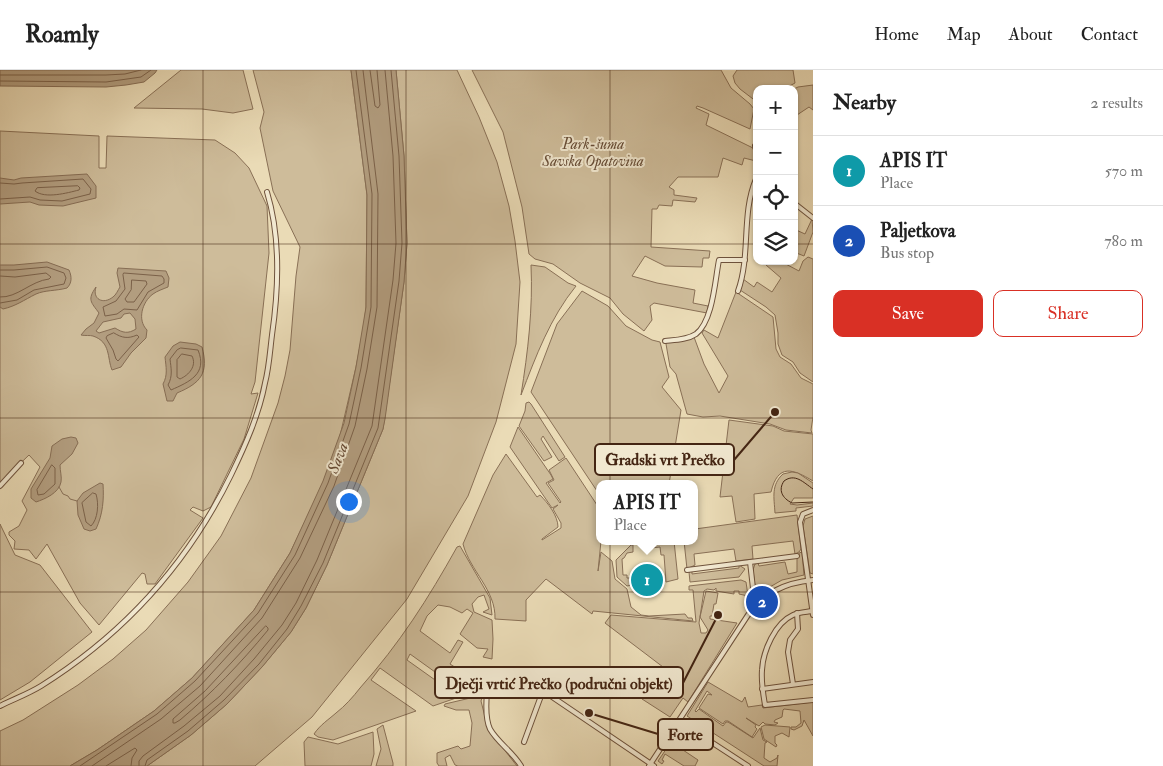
<!DOCTYPE html>
<html lang="en">
<head>
<meta charset="utf-8">
<style>
  :root { --surface:#fff; --page:#f6f6f6; --text:#222; --muted:#767676; --line:#e0e0e0; --accent:#d93025 }
  body { margin:0; font-family:"IM FELL Double Pica",serif; background:var(--page); color:var(--text) }
  .controls { position:absolute; right:15px; top:15px; display:grid; overflow:hidden; border-radius:10px; box-shadow:0 1px 4px #0004 }
  .controls button { width:45px; height:45px; display:grid; place-items:center; padding:0; border:0; border-bottom:1px solid var(--line); background:var(--surface); color:var(--text); font:25px sans-serif }
  .you { position:absolute; left:348px; top:431px; width:18px; height:18px; margin:-12px; border:4px solid #fff; border-radius:50%; background:#1a73e8; box-shadow:0 0 0 8px #1a73e833 }
  .badge { display:grid; place-items:center; width:32px; height:32px; border-radius:50%; background:var(--accent); color:#fff; font-size:16px; font-weight:700 }
  .pin { position:absolute; translate:-50% -50%; border:2px solid #fff; box-shadow:0 1px 5px #0006 }
  .popup { position:absolute; left:596px; top:410px; width:102px; height:65px; box-sizing:border-box; display:grid; place-content:center; border-radius:10px; background:var(--surface); filter:drop-shadow(0 1px 4px #0005); font-size:16px; white-space:nowrap; color:var(--muted) }
  .popup b { font-size:19px; color:var(--text) }
  .popup::after { content:''; position:absolute; left:50%; top:100%; margin-left:-10px; border:10px solid transparent; border-top-color:var(--surface) }
  .list { margin:0; padding:0; list-style:none }
  h2 { display:flex; justify-content:space-between; align-items:center; height:65px; margin:0; padding:0 20px; font-size:21px }
  h2 small { font-size:16px; font-weight:400; color:var(--muted) }
  .list li { display:grid; grid-template-columns:32px 1fr auto; gap:15px; align-items:center; box-sizing:border-box; height:70px; padding:0 20px; border-top:1px solid var(--line) }
  .list b { display:block; font-size:19px; white-space:nowrap }
  .list p { margin:0; font-size:16px; white-space:nowrap; color:var(--muted) }
  .list em { font-size:16px; font-style:normal; color:var(--muted) }
  .actions { display:flex; gap:10px; padding:15px 20px }
  .actions a { flex:1; padding:11px 0; border:1px solid var(--accent); border-radius:10px; text-align:center; font-size:18px; color:var(--accent) }
  .actions .main { background:var(--accent); color:#fff }
  .icon { flex:none; width:28px; height:28px; fill:none; stroke:currentColor; stroke-width:2; stroke-linecap:round; stroke-linejoin:round }
  .map { position:relative; flex:none; width:813px; height:696px; overflow:hidden }
  header { display:flex; align-items:center; gap:30px; box-sizing:border-box; height:70px; padding:0 25px; background:var(--surface); border-bottom:1px solid var(--line) }
  header strong { font-size:24px }
  nav { display:flex; gap:28px; margin-inline-start:auto; font-size:18px }
  main { display:flex }
  aside { flex:1; background:var(--surface) }
  .map>svg:first-child { display:block }
  .green { fill:#cebc9a; stroke:#897056 }
  .water { fill:#b29d7f; stroke:#866d54; fill-rule:evenodd }
  .lines { fill:none; stroke-linecap:round; stroke-linejoin:round }
  .shore { stroke:#7b6149; stroke-width:1 }
  .stream { stroke:#866d54; stroke-width:1 }
  .minor-casing { stroke:#6e523c; stroke-width:6 }
  .minor { stroke:#f1e8d0; stroke-width:4 }
  .tram { stroke:#442513; stroke-width:1 }
  .grid { fill:none; stroke:#442513; stroke-width:1; stroke-opacity:0.55 }
  .labels { text-anchor:middle; dominant-baseline:central; stroke-width:4; stroke-linejoin:round; paint-order:stroke }
  .park-label { font-size:15px; font-style:italic; fill:#664b35; stroke:#f1e8d0 }
  .water-label { font-size:16px; font-style:italic; fill:#654933; stroke:#f1e8d0 }
  .leader { fill:none; stroke:#442513; stroke-width:2 }
  .callout-dot { fill:#442513; stroke:#f1e8d0; stroke-width:2 }
  .callout { fill:#f1e8d0; stroke:#442513; stroke-width:2 }
  .callout-label { font-size:16px; text-anchor:middle; font-weight:bold; fill:#442513 }
</style>
</head>
<body>
<header>
<strong>Roamly</strong>
<nav><a>Home</a><a>Map</a><a>About</a><a>Contact</a></nav>
</header>
<main>
<div class="map">
<svg width="813" height="696" viewBox="0 0 813 696">
  <rect width="100%" height="100%" fill="#eadbb6"/>
  <filter id="stains"><feTurbulence type="fractalNoise" baseFrequency=".004" numOctaves="4"/><feColorMatrix values="0 0 0 0 .2 0 0 0 0 .09 0 0 0 0 .02 0 0 0 .5 -.17"/></filter>
  <radialGradient id="worn" r=".72"><stop offset=".6" stop-color="#630" stop-opacity="0"/><stop offset="1" stop-color="#630" stop-opacity=".3"/></radialGradient>
  <!-- green -->
  <g class="green">
    <polygon points="181,0 243,0 253,39 233,43 202,39 134,38"/>
    <polygon points="253,0 351,0 367,125 366,237 364,255 356,297 339,370 321,418 290,483 254,540 192,608 154,641 97,680 70,696 0,696 0,661 23,650 78,615 113,589 146,560 188,512 221,466 251,408 278,333 285,306 290,280 296,206 300,177 273,121 260,58 264,42"/>
    <polygon points="396,0 457,0 479,47 497,92 509,136 515,171 520,212 516,274 496,352 468,426 407,529 312,647 255,696 147,696 191,665 227,634 262,597 291,562 306,538 327,495 383,359 404,212 407,173 404,86"/>
    <polygon points="472,0 721,0 731,18 750,34 754,39 750,59 703,38 697,36 696,38 709,44 706,55 753,78 756,91 744,88 742,95 723,88 718,107 678,107 669,117 674,120 674,125 697,128 695,132 673,130 672,136 659,135 657,139 652,139 651,177 710,181 709,188 703,188 702,197 665,196 645,186 632,206 657,213 695,220 693,233 708,236 707,243 654,233 650,236 652,250 644,261 623,244 610,228 580,213 553,194 535,189 529,184 522,137 503,62"/>
    <polygon points="737,0 793,0 795,13 784,19 757,19 757,32 740,19 735,13 733,6"/>
    <polygon points="813,15 813,40 809,37 794,47 794,19 798,17"/>
    <polygon points="0,61 99,66 99,98 106,98 107,66 215,70 235,83 249,98 267,136 269,183 255,312 251,324 258,323 244,369 211,437 203,441 193,437 190,440 203,448 155,514 147,514 145,504 142,503 99,555 80,533 47,474 36,489 29,480 14,479 15,471 9,465 9,462 19,456 27,440 22,431 40,397 29,385 0,413"/>
    <polygon points="812,149 813,162 804,186 794,182 794,159 805,164"/>
    <polygon points="808,187 813,189 813,312 800,303 793,292 782,285 778,274 778,263 775,245 766,237 740,220 743,209 754,217 757,212 772,222 781,208 766,195 768,191 780,191 799,201 803,191"/>
    <path d="M531,195L545,197L568,213L576,216C550,248 536,286 521,325C528,281 533,239 531,195Z"/>
    <polygon points="582,221 608,236 626,256 652,270 660,272 669,307 662,317 681,340 669,414 600,414 599,424 531,322 557,254"/>
    <polygon points="736,222 773,247 776,279 780,287 791,294 801,308 813,314 813,347 811,360 812,363 786,360 770,354 720,346 703,347 687,344 676,304 670,297 666,274 667,272 694,267 704,294 719,323 728,306 702,263 704,260 718,268"/>
    <polygon points="529,332 531,334 565,387 559,391 543,366 541,369 552,387 544,391 519,356 525,341 526,333"/>
    <path d="M729,350L773,356L784,361L813,364V411C793,399 778,393 771,422L754,424L755,449L736,452L732,426L720,427Z"/>
    <path d="M518,357L551,405L553,409L546,413L560,433L561,432L548,413L554,410L549,400L566,388L599,438L600,471H601L598,501L601,482L612,491L615,509L627,519L631,537L641,545L649,546L685,544L688,548H692L693,551L593,541L592,544L546,509L526,530V551L495,549C496,520 470,501 463,474L493,405L506,384L537,427L540,425C548,433 558,446 558,457L542,469V470L561,458V453L553,439L558,435L552,438L510,377Z"/>
    <path d="M792,402L798,403L813,413V428H794L790,434L797,435L813,433V436L796,438V441L775,443C774,427 771,415 783,404Z"/>
    <polygon points="797,445 801,479 799,482 795,484 793,471 752,476 753,489 736,491 734,479 694,484 695,495 687,499 684,471 694,471 695,459"/>
    <polygon points="813,446 813,504 810,503 803,456 805,449"/>
    <polygon points="0,454 15,485 40,495 92,562 30,612 0,630"/>
    <polygon points="674,471 678,509 666,512 664,485 661,485 660,477 651,478 650,475 639,476 638,472"/>
    <polygon points="631,475 633,475 633,482 627,483 624,488 622,489 623,505 627,505 627,508 633,508 638,514 627,516 617,507 616,490"/>
    <path d="M460,476L490,528L492,545L483,542L489,539L484,525L478,527L472,534L474,542L492,550L493,569L492,589L483,587L488,579L477,578L460,564L473,543L467,539L462,543L450,537L438,535L427,546L420,561L450,583L458,570L463,572L450,594L484,616V620L467,625L410,584L407,590L459,627L433,636L380,598L371,610L416,641L333,670L318,667L314,664C320,655 328,650 336,643C345,636 353,627 360,618C400,573 428,529 457,477Z"/>
    <polygon points="802,482 804,505 782,510 756,525 753,500 755,494 758,493 759,496 785,492 788,504 797,502 797,488 799,487 799,483"/>
    <polygon points="739,495 745,499 739,507 690,512 689,502 692,501 692,504 739,498"/>
    <polygon points="741,510 746,512 748,526 739,524 739,521 734,521 734,524 716,521 716,518 714,520 707,519 704,521 699,553 701,563 706,563 708,560 700,547 706,521 718,523 716,534 714,534 712,546 710,546 710,549 737,553 688,632 683,628 670,647 642,629 663,597 605,553 611,545 696,552 693,520 689,520 689,516"/>
    <polygon points="708,612 742,632 745,627 748,637 762,635 763,638 813,632 813,666 804,650 802,656 794,660 791,659 791,657 796,657 801,653 800,641 784,639 783,640 782,647 775,650 774,652 778,653 775,655 765,654 763,652 759,656 746,648 756,655 755,657 757,659 752,667 728,651 725,651 723,654 699,638 708,624 712,625 707,621 695,641 696,642 699,639 723,656 726,652 728,652 753,668 760,658 763,670 767,672 765,673 764,688 770,692 777,688 778,685 777,696 764,696 687,646"/>
    <polygon points="483,625 481,631 488,659 517,696 458,696 455,695 450,685 445,688 447,696 439,696 437,693 437,683 458,676 461,679 470,676 472,653 469,640 456,640 444,636 445,634"/>
    <polygon points="383,655 393,693 393,696 376,696 381,679 377,659"/>
    <polygon points="765,655 790,657 789,667 782,663 775,666 775,673 777,675 776,677 764,669 761,657"/>
    <polygon points="373,662 374,684 371,696 305,696 304,672 308,667 338,674"/>
    <polygon points="671,672 698,690 695,696 684,696 665,684 662,690 664,691 662,694 658,691"/>
  </g>
  <!-- water -->
  <g class="water">
    <polygon points="0,0 157,0 155,3 144,12 126,15 106,17 0,16"/>
    <polygon points="351,0 396,0 404,86 407,173 404,212 385,349 383,359 327,495 306,538 291,562 262,597 227,634 191,665 147,696 70,696 97,680 154,641 192,608 254,540 290,483 323,411 344,353 356,297 366,237 367,125"/>
    <polygon points="87,104 96,116 96,128 63,136 39,135 30,132 0,134 0,108 14,110 21,108"/>
    <path d="M47,192L69,200C72,207 72,213 67,218C56,221 45,220 36,224C24,230 16,236 3,239L0,237V195H14Z"/>
    <path d="M118,198L166,201L169,208L168,217C163,219 157,221 153,224C142,232 137,250 147,260L146,268L131,283L121,297L112,300C107,288 111,272 93,266C90,265 85,266 81,265L86,259L94,253L99,243C91,232 87,230 96,217C92,229 103,235 113,227C116,225 118,220 120,217L117,203ZM130,243L135,249L136,259C128,264 123,263 115,258L99,263L96,261L103,252L121,248L124,244Z"/>
    <path d="M180,272L196,274L202,277C209,303 201,313 177,323L173,331H167L163,314C168,305 166,297 165,287L173,276Z"/>
    <path d="M71,367L76,368L78,373L72,384L60,395C60,401 62,407 61,412C59,423 45,429 36,432L31,428V419L50,388L52,376L62,369Z"/>
    <path d="M100,413L103,414C104,429 103,444 96,459L90,461L84,459L78,445L77,431L83,423Z"/>
  </g>
  <g class="lines">
    <!-- shore -->
    <g class="shore">
      <polyline points="370,0 375,36 378,38 380,35 377,0"/>
      <polyline points="0,5 106,5 125,4 141,0"/>
      <polyline points="0,11 106,12 141,7 151,0"/>
      <polyline points="0,113 14,114 22,113 83,109 91,119 90,124 62,131 40,130 30,127 0,129"/>
      <path d="M78,116L80,118L79,120C67,123 45,129 35,121L37,118Z"/>
      <polyline points="0,200 14,200 47,197 64,203 66,208 64,214 34,220 17,230 0,233"/>
      <polygon points="124,203 162,206 164,209 164,213 148,222 137,240 124,239 117,244 105,246 103,237 116,231 125,219 123,205"/>
      <path d="M0,206L15,207L46,203L51,207L49,209C31,211 17,228 0,227"/>
      <polygon points="132,210 146,211 147,214 134,232 127,232 125,229 131,220"/>
      <path d="M114,263C122,268 128,269 137,265L139,267L118,291L116,289L113,280L106,268L107,266Z"/>
      <path d="M181,278L198,280C208,304 189,312 171,320L168,315C173,306 171,298 170,289L177,280Z"/>
      <path d="M182,284L192,286C197,296 189,305 180,309L177,307V290Z"/>
      <polygon points="52,395 55,398 55,414 44,424 38,425 37,420"/>
      <path d="M93,423L96,424C99,434 98,449 91,456L86,452L82,433Z"/>
      <path d="M266,556L268,558V560C241,593 212,623 180,650L175,653H173V649L205,621Z"/>
      <polyline points="80,696 157,644 195,611 258,543 295,485 328,413 349,354 361,298 371,237 372,124 356,0"/>
      <polyline points="92,696 161,649 200,616 262,548 300,488 334,416 355,356 367,299 377,237 378,124 363,0"/>
      <polyline points="106,696 135,678 137,680 132,688 131,696"/>
      <polyline points="139,696 139,691 143,686 184,656 220,626 254,589 282,555 296,533 317,490 372,356 393,210 396,173 393,86 385,0"/>
      <polyline points="145,696 147,690 188,661 224,630 259,594 287,559 301,536 323,493 378,358 399,211 402,173 399,86 391,0"/>
    </g>
    <!-- stream -->
    <polyline class="stream" points="59,417 63,424 68,426 70,429 77,431"/>
    <defs>
      <g id="minor">
        <polyline points="755,76 757,83"/>
        <polyline points="794,133 813,148"/>
        <path d="M738,221C751,185 741,144 756,109"/>
        <path d="M665,271C675,270 687,270 696,264C713,251 715,210 719,190H745"/>
        <polyline points="0,416 21,393"/>
        <polyline points="813,440 803,444 800,452 813,545"/>
        <polyline points="750,492 754,527 757,533"/>
        <polyline points="687,500 797,486"/>
        <path d="M812,541C806,542 799,542 793,545C775,553 763,581 762,600C761,612 763,623 765,635L813,630"/>
        <polyline points="793,614 788,582 790,570 798,559 797,543"/>
        <polyline points="762,619 813,612"/>
        <polyline points="542,620 654,696"/>
        <path d="M487,623C486,634 485,648 490,659C498,673 513,682 521,696"/>
        <path d="M0,636C14,629 28,624 41,616C124,564 188,493 231,405C245,376 259,345 265,313C269,298 270,281 272,265C279,217 281,168 267,122"/>
        <polyline points="679,651 748,696"/>
        <polyline points="524,672 548,607"/>
        <path d="M649,696L748,545C766,522 784,513 813,510"/>
      </g>
    </defs>
    <!-- minor casing -->
    <use href="#minor" class="minor-casing"/>
    <!-- minor -->
    <use href="#minor" class="minor"/>
    <!-- tram -->
    <path class="tram" d="M813,419C803,412 795,403 784,411C778,420 782,428 792,433L813,432"/>
  </g>
  <!-- grid -->
  <path class="grid" d="M203,0V696M406,0V696M610,0V696M0,174H757M794,174H813M0,348H813M0,522H813"/>
  <g class="labels">
    <!-- park labels -->
    <g class="park-label">
      <text x="593" y="74">Park-šuma<tspan x="593" dy="17">Savska Opatovina</tspan></text>
    </g>
    <!-- water labels -->
    <g class="water-label">
      <text transform="translate(338 388) rotate(-69)">Sava</text>
    </g>
  </g>
  <!-- callouts -->
  <path class="leader" d="M775 342L734 390M718 545L683 613M589 643L658 664"/>
  <g class="callout-dot">
    <circle cx="775" cy="342" r="5"/>
    <circle cx="718" cy="545" r="5"/>
    <circle cx="589" cy="643" r="5"/>
  </g>
  <g class="callout">
    <rect x="595" y="374" width="139" height="31" rx="5"/>
    <rect x="435" y="597" width="248" height="31" rx="5"/>
    <rect x="658" y="649" width="55" height="31" rx="5"/>
  </g>
  <g class="callout-label">
    <text x="665" y="395">Gradski vrt Prečko</text>
    <text x="559" y="619">Dječji vrtić Prečko (područni objekt)</text>
    <text x="685" y="670">Forte</text>
  </g>
  <rect width="100%" height="100%" filter="url(#stains)"/>
  <rect width="100%" height="100%" fill="url(#worn)"/>
</svg>
<div class="controls">
<button>+</button>
<button>−</button>
<button><svg class="icon" aria-label="locate" viewBox="0 0 24 24"><circle cx="12" cy="12" r="6"/><path d="M12 2v4M12 18v4M2 12h4M18 12h4"/></svg></button>
<button><svg class="icon" aria-label="layers" viewBox="0 0 24 24"><path d="M12 4l9 5-9 5-9-5zM3 14l9 5 9-5"/></svg></button>
</div>
<div class="you"></div>
<div class="pin badge" style="left:647px;top:510px;background:#0f9aa8">1</div>
<div class="popup"><b>APIS IT</b>Place</div>
<div class="pin badge" style="left:762px;top:532px;background:#1a4fb4">2</div>
</div>
<aside>
<h2>Nearby<small>2 results</small></h2>
<ul class="list">
<li><span class="badge" style="background:#0f9aa8">1</span><div><b>APIS IT</b><p>Place</p></div><em>570 m</em></li>
<li><span class="badge" style="background:#1a4fb4">2</span><div><b>Paljetkova</b><p>Bus stop</p></div><em>780 m</em></li>
</ul>
<div class="actions"><a class="main">Save</a><a>Share</a></div>
</aside>
</main>
</body>
</html>
